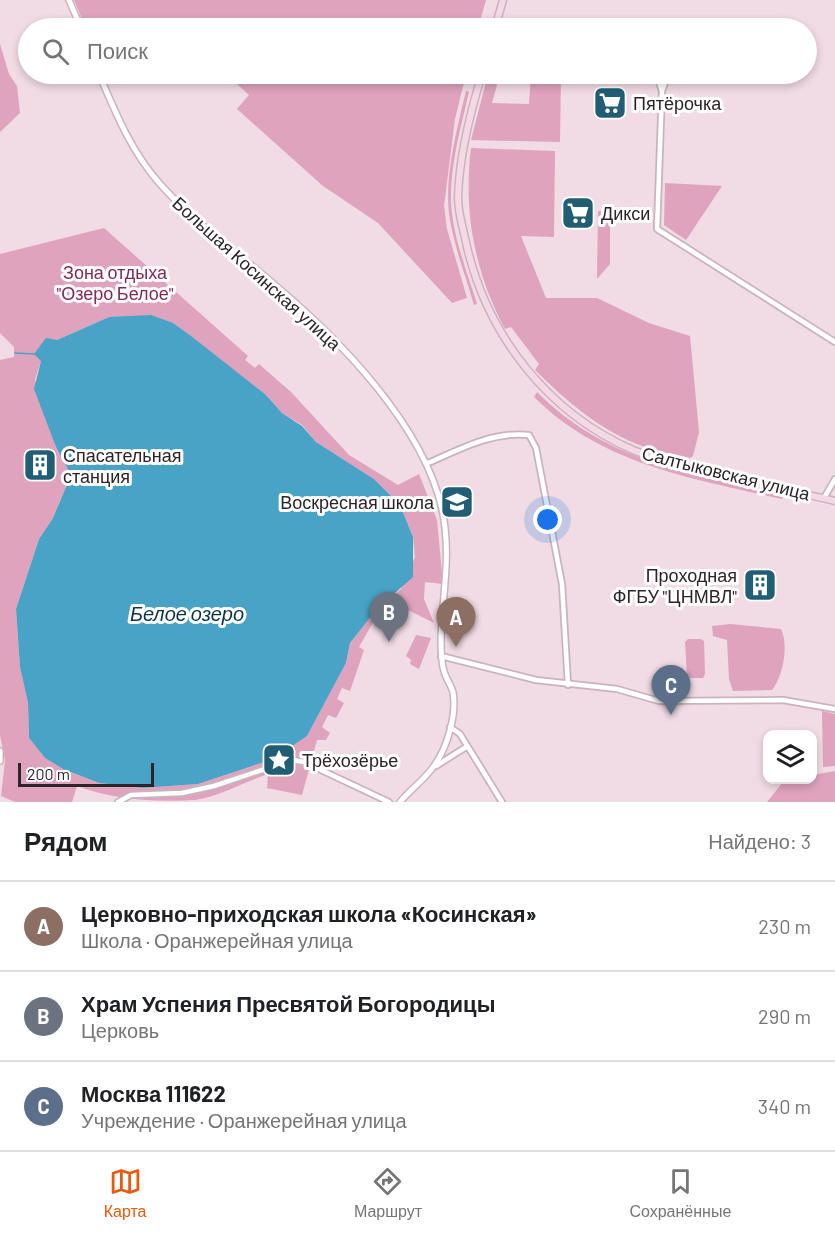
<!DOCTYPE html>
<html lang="ru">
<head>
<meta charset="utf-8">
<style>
  :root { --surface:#fff; --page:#f2f2f2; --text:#202124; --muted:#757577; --line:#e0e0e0; --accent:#ea580c }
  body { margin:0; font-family:Barlow,sans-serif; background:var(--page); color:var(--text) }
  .controls { position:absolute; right:18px; bottom:18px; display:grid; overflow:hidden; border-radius:12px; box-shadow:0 3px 9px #0003 }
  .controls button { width:54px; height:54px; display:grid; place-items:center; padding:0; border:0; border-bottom:2px solid var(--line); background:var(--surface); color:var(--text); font:30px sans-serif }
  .scale { position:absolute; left:18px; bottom:15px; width:136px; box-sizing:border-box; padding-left:6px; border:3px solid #2d2428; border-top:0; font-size:16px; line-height:21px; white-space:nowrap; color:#2d2428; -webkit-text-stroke:4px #fff; paint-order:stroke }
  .you { position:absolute; left:548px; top:520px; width:21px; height:21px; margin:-15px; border:4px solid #fff; border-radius:50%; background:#1a73e8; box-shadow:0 0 0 9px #1a73e833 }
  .badge { display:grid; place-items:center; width:39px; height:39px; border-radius:50%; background:var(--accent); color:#fff; font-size:20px; font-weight:700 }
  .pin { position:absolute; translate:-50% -50px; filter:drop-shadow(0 2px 3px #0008) }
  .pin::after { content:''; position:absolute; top:32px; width:21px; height:18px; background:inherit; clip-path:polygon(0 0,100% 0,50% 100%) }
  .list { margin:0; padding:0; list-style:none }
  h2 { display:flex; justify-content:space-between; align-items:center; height:78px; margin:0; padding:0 24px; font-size:26px }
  h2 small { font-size:20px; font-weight:400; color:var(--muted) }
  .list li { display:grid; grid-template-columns:39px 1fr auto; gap:18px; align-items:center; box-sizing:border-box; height:90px; padding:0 24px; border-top:2px solid var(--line) }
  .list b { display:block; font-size:22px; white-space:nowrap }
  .list p { margin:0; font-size:20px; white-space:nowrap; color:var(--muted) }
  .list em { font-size:20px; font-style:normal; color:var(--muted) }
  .icon { flex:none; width:33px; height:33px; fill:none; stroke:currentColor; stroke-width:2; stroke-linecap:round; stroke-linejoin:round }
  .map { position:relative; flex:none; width:835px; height:802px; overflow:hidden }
  .search { position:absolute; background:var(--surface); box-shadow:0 3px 9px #0003; left:18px; right:18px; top:18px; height:66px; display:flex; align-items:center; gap:15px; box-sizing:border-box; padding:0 21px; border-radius:33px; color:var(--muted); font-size:22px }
  .sheet { height:348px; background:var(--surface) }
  nav { display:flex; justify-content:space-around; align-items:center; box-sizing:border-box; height:84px; border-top:2px solid var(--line); background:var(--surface); font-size:16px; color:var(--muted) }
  nav a { display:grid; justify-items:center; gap:3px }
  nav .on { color:var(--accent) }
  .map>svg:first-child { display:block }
  .green { fill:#dfa3bd; fill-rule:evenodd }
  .water { fill:#49a3c6 }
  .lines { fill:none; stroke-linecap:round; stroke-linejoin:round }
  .stream { stroke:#49a3c6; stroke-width:1.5 }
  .minor-casing { stroke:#c9b4bd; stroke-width:8 }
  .tertiary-casing { stroke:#c9b4bd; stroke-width:8 }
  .secondary-casing { stroke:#c9b4bd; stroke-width:9 }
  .minor { stroke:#fff; stroke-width:4.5 }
  .tertiary { stroke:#fff; stroke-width:5 }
  .secondary { stroke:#f5d8e6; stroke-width:6 }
  .labels { text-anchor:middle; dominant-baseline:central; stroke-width:6; stroke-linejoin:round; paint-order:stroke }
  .poi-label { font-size:18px; fill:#2d2428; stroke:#fff; text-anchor:start }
  .park-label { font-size:18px; fill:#812a58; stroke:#fff }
  .street-label { font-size:18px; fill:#2d2428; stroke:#fff }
  .water-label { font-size:20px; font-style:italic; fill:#0b3544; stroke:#fff }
</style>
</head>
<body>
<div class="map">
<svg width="835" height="802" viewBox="0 0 835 802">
  <rect width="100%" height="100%" fill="#f1dbe4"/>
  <!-- green -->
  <g class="green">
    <polygon points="74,0 486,0 478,28 86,28"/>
    <polygon points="0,44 9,74 17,86 20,113 0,132"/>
    <polygon points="226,74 466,74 455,119 444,206 447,229 467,298 452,303 378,223 323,186 237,109 249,95"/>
    <polygon points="488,74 500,74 492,103 529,104 531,74 561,74 560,142 471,140"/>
    <path d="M466,91L469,92C461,127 450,165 451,201C452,235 467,271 477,304L474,305C466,277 455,249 450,220C443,182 457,128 466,91Z"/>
    <path d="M471,148L555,151L554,237L521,236L546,298H597L649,323L690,336L699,432L693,456L690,458C675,454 659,452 645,447C602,432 566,401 535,370L539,364L511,327L505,329C475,273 463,212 471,148Z"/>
    <polygon points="665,183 722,186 686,240 664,225"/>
    <polygon points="598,211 610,212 610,264 597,279"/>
    <path d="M104,228L248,356L245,360L255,368L259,364L291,392L349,455L398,485L419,474L437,520L443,584L425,582L424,599L434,623L398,605L379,612L359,647L364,650L350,691L342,688L337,699L344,703L336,718L328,715L322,727L330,733L326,740H317L302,795L267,788L268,774C244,782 220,796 195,800C155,802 114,800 77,786L72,802H15L1,796L5,761L0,735V360L14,357V347L0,333V254ZM109,317L173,323L265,394L282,413L302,425L316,442L374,479L400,505L413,537L415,557L401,589L377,609L350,643L346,663L307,736L267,761L198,784L142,788L99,783L63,769L45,758L29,738L28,703L20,667L16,609L39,539L53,518L71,475L56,447L35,380L41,361L57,340Z"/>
    <path d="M537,392C608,463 690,473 783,495L782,499C691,478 603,465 534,397Z"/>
    <path d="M730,624L781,629C789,645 783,677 772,690L733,691L729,679L727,640L713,636L712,626Z"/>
    <polygon points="416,635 431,638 419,669 410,664 411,660 406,656"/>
    <polygon points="688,639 701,639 704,641 705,674 703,678 690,678 687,675 685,642"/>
    <polygon points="822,711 835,714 835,766 823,767"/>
    <polygon points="835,771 835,802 767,802 783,782 812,780 813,775"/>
  </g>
  <!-- water -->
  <polygon class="water" points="151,315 173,323 191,336 265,394 282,413 302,426 316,442 374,479 400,505 413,537 413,577 377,609 350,643 346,663 307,736 289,748 267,761 198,784 142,788 99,783 63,769 45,758 29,738 28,703 20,667 16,609 39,539 53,518 71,475 56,447 34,389 41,361 34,354 46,338 57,340 109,317"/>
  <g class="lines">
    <!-- stream -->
    <polyline class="stream" points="15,353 35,354"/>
    <defs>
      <g id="minor">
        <polyline points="662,91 658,79 662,75 666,80 662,91 657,229 835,342"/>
        <path d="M426,464C458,450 492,431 529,435L536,448L562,584L568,685"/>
        <polyline points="824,498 835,479"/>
        <polyline points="441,656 536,680 617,689 659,701 783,700 835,709"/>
        <polyline points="450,727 460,734 502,802"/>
        <polyline points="436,766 466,747"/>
        <polyline points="118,802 131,795 182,793 214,786 292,760 304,762 389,802"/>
      </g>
      <g id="tertiary">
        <polyline points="69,0 81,28"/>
        <path d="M99,74C116,114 131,151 160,184C195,223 237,252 276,286C340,340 423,425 442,509C452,556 442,594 441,640C441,650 441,662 444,671C446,679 451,685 453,692C457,715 447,748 434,766C425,779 410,790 400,802"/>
        <polyline points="0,751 0,761"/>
      </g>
      <g id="secondary">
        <polyline points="495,28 503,0"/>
        <path d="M482,74C470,113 459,156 458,198C458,214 464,231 467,247C488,336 548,413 633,450C696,477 769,485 835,501"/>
      </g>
    </defs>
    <!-- minor casing -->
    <use href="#minor" class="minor-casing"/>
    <!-- tertiary casing -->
    <use href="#tertiary" class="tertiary-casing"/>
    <!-- secondary casing -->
    <use href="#secondary" class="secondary-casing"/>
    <!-- minor -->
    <use href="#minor" class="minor"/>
    <!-- tertiary -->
    <use href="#tertiary" class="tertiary"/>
    <!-- secondary -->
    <use href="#secondary" class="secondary"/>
  </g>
  <!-- icons -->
  <defs>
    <symbol id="supermarket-square" viewBox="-11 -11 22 22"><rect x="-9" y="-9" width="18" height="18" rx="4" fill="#215e75" stroke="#fff"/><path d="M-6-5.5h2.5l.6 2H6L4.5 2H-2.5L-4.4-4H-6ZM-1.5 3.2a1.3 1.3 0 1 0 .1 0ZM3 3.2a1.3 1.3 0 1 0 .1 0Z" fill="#fff"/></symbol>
    <symbol id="building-square" viewBox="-11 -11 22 22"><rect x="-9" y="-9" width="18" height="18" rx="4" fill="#215e75" stroke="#fff"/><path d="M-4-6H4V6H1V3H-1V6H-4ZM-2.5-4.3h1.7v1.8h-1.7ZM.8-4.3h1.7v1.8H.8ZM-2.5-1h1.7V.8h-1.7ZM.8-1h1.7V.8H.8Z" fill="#fff"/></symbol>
    <symbol id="school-square" viewBox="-11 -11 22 22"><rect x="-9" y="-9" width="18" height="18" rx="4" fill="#215e75" stroke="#fff"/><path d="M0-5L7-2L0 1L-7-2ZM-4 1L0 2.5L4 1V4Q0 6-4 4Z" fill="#fff"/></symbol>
    <symbol id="sight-square" viewBox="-11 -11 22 22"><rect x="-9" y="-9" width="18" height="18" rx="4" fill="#215e75" stroke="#fff"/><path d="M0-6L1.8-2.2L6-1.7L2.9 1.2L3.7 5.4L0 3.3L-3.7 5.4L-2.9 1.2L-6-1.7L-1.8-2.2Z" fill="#fff"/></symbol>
  </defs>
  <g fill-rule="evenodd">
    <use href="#supermarket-square" x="591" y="84" width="38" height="38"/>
    <use href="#supermarket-square" x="559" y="194" width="38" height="38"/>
    <use href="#building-square" x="21" y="446" width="38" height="38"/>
    <use href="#school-square" x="438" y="483" width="38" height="38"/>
    <use href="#building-square" x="741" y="566" width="38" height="38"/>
    <use href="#sight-square" x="260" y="741" width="38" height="38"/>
  </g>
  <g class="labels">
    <!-- poi labels -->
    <g class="poi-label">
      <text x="633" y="103">Пятёрочка</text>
      <text x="601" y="213">Дикси</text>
      <text x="63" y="455">Спасательная<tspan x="63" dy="21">станция</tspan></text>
      <text x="434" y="502" text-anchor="end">Воскресная школа</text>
      <text x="737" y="575" text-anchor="end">Проходная<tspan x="737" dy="21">ФГБУ "ЦНМВЛ"</tspan></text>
      <text x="302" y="760">Трёхозёрье</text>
    </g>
    <!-- park labels -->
    <g class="park-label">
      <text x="115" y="272">Зона отдыха<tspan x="115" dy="21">"Озеро Белое"</tspan></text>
    </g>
    <!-- street labels -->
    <g class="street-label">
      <text transform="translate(257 273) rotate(42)">Большая Косинская улица</text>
      <text transform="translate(726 473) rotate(14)">Салтыковская улица</text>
    </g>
    <!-- water labels -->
    <g class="water-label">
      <text x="187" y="613">Белое озеро</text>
    </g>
  </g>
</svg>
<div class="controls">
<button><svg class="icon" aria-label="layers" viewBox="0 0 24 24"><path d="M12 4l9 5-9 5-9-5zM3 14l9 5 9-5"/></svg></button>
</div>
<div class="scale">200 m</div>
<div class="you"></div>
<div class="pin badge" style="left:456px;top:647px;background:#8d6e63">A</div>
<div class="pin badge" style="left:389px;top:642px;background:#6b7280">B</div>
<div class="pin badge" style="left:671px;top:715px;background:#5c6f8a">C</div>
<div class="search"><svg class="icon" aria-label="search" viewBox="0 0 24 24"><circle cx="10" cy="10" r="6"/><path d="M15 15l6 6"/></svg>Поиск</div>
</div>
<section class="sheet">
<h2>Рядом<small>Найдено: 3</small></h2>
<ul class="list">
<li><span class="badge" style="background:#8d6e63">A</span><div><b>Церковно-приходская школа «Косинская»</b><p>Школа · Оранжерейная улица</p></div><em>230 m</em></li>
<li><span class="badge" style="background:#6b7280">B</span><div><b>Храм Успения Пресвятой Богородицы</b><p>Церковь</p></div><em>290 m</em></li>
<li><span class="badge" style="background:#5c6f8a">C</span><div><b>Москва 111622</b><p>Учреждение · Оранжерейная улица</p></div><em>340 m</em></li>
</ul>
</section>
<nav>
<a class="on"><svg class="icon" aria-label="map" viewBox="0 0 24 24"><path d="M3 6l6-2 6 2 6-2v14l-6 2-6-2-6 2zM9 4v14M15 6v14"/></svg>Карта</a>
<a><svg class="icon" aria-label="directions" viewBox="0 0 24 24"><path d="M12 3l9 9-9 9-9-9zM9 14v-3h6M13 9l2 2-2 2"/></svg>Маршрут</a>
<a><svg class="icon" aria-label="saved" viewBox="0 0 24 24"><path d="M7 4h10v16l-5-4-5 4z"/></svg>Сохранённые</a>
</nav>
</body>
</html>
